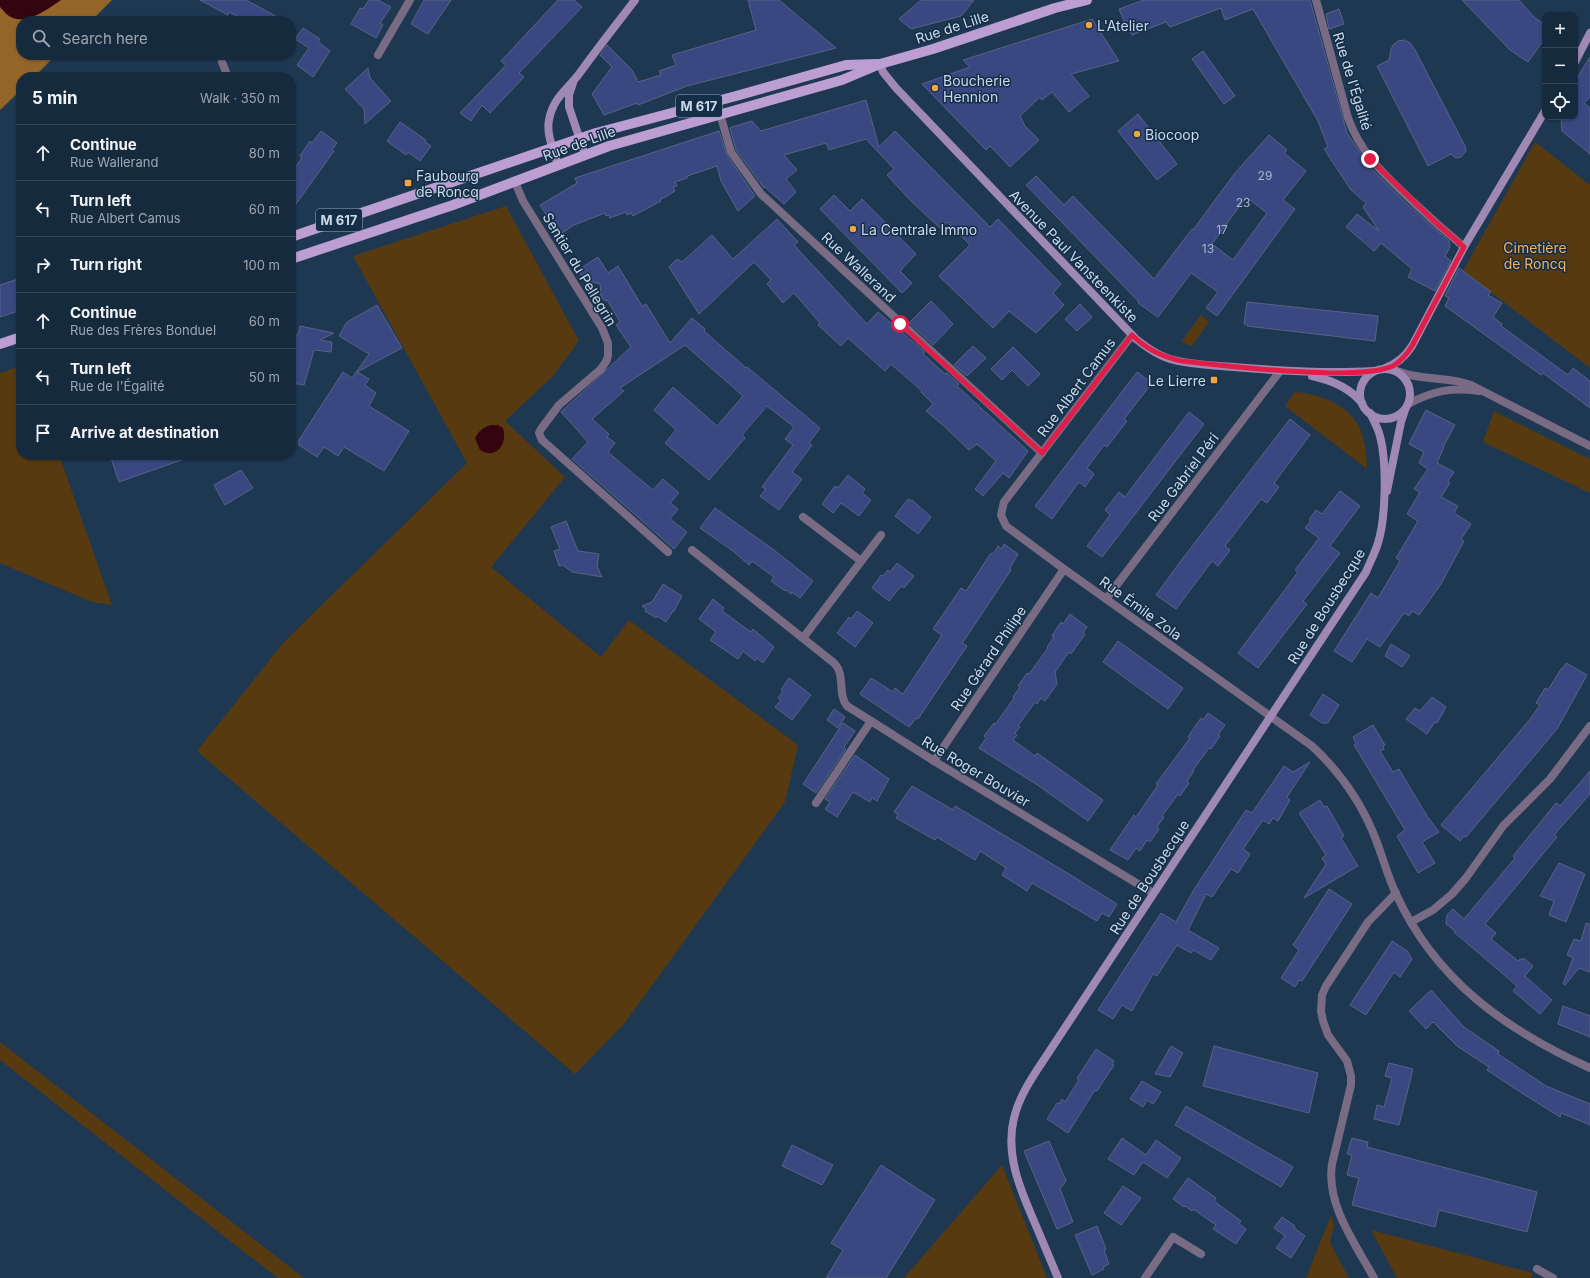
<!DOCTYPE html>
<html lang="en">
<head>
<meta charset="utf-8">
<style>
  :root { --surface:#162a3e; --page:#233649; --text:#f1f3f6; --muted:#9ea7b0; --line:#354658 }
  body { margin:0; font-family:Inter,sans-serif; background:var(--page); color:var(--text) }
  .controls { position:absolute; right:12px; top:12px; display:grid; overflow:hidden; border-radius:8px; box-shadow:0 1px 3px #0004 }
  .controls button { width:36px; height:36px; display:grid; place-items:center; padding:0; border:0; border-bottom:1px solid var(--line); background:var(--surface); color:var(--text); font:20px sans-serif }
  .stop { position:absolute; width:12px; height:12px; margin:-9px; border:3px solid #e11d48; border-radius:50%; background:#fff }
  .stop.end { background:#e11d48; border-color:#fff; box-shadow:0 1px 4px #0008 }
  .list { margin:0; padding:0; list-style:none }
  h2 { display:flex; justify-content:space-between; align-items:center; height:52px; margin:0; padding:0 16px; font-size:17px }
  h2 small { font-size:13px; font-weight:400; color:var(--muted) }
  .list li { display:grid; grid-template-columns:26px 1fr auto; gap:12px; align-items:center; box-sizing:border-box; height:56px; padding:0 16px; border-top:1px solid var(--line) }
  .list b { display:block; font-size:15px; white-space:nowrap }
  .list p { margin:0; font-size:13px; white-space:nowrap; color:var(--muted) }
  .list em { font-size:13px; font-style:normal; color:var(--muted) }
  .icon { flex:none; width:22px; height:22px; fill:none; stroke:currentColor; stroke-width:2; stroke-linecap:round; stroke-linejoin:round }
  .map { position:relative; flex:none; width:1590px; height:1278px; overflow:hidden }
  .search { position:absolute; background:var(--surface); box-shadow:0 1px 3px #0004; left:16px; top:16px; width:280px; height:44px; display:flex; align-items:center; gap:10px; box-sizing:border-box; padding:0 14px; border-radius:16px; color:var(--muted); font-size:15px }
  .panel { position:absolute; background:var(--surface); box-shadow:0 1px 3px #0004; left:16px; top:72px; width:280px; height:388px; border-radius:16px }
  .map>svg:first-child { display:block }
  .green { fill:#583a11 }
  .forest { fill:#936528 }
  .water { fill:#350411 }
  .building { fill:#394881; stroke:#576385; fill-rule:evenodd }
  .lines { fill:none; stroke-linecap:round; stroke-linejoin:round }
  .street { stroke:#7a6b85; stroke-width:8 }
  .secondary { stroke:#9f88b1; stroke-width:8 }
  .primary { stroke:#bc9ed3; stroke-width:10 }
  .route { stroke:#e11d48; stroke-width:5 }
  .poi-dot { fill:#f1a540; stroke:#142e47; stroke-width:1.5 }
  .labels { text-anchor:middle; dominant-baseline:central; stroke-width:3; stroke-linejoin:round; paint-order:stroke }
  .number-label { font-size:12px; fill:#a6b6d0 }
  .shield { fill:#142e47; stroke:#94a6b9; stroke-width:1 }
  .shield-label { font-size:13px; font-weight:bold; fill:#cbdaea }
  .poi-label { font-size:14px; fill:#cbdaea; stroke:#142e47; text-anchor:start }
  .street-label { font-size:14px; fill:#cbdaea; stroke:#142e47 }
  .park-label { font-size:14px; fill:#f2b05d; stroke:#142e47 }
</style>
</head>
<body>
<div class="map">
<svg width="1590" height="1278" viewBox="0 0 1590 1278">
  <rect width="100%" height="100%" fill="#1e3852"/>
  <!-- green -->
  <g class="green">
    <polygon points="1535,142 1590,185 1590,368 1463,271"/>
    <polygon points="506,206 579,341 553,376 505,421 565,477 491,567 601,657 629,620 798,745 785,802 624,1024 575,1074 197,751 283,643 467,463 353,256"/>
    <polygon points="1201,315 1209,322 1192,346 1181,342"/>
    <polygon points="21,366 21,455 59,455 112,605 92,602 0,563 0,373"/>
    <path d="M1299,392C1307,394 1316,395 1323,398C1359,411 1366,434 1367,469L1285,406L1294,393Z"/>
    <polygon points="1494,411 1590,459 1590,493 1483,442"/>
    <polygon points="0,1042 304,1278 278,1278 239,1248 0,1060"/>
    <polygon points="1002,1165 1047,1278 904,1278"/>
    <polygon points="1331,1215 1334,1225 1330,1243 1349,1278 1306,1278"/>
    <polygon points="1371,1230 1533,1273 1531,1278 1397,1278"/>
  </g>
  <!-- forest -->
  <polygon class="forest" points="0,0 112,0 91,21 21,21 21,55 56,55 34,77 21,77 21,90 0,110"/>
  <!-- water -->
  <g class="water">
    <path d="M0,0H61C49,8 25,27 9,16C6,14 3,10 0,7Z"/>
    <path d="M491,425H498L503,428C508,444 496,460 480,450L475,438C479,431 483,427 491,425Z"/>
  </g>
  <!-- building -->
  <g class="building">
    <polygon points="200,0 246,0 285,21 246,21 229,12 228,15"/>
    <polygon points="369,0 378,0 391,7 380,23 383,25 376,38 351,24 360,8 363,9"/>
    <polygon points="424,0 451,0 428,34 411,24"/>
    <polygon points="558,0 574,0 582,7 519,73 524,77 490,113 482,105 471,121 460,113 506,65 501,61"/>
    <polygon points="748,0 779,0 836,48 687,86 638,105 637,103 604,115 592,94 612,67 600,55 607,45 632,70 638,82 661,75 659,71 676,65 672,55 756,30"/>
    <polygon points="921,0 974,0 961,16 911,29 899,19"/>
    <polygon points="1144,0 1310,0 1347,133 1371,168 1407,204 1449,241 1450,247 1445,256 1451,261 1435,291 1408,277 1412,269 1381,243 1374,251 1346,227 1357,214 1379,231 1363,207 1366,203 1351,190 1324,149 1328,147 1318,121 1253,9 1225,20 1221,8 1170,27 1166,22 1132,35 1126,26 1119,9"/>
    <polygon points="1462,0 1519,0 1534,17 1545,25 1545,38 1528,62 1510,50"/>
    <polygon points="1339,9 1344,24 1329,29 1326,14"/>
    <polygon points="1092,19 1119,61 1071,74 1089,96 1069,112 1052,92 1042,100 1040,97 1020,116 1025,126 1039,140 1010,167 990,146 986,150 922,84 970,67 963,60"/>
    <polygon points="303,28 320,39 318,42 330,51 313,77 297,65 309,48 295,39"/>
    <polygon points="1404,40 1409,42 1414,48 1465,146 1466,151 1461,157 1456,158 1451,154 1428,166 1377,66 1389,60 1391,49 1394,44 1398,41"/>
    <polygon points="1203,51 1235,96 1224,104 1192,59"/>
    <polygon points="1590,57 1590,97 1584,103 1590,108 1590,154 1562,131 1561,117 1575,117 1575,81"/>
    <polygon points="368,68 370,78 391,101 365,124 364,109 345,89"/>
    <polygon points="866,100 879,147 895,131 990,227 998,219 1061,284 1053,293 1064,305 1036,333 1009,311 993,328 939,276 970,245 947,222 940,228 911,201 887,175 894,169 866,139 829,150 826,143 784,155 797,170 786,179 796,192 784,204 765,187 764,188 736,150 730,128 732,127 752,121 761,131"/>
    <polygon points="1138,114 1177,164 1157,180 1118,131"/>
    <polygon points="400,122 426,140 425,142 431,146 420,161 408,152 406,155 387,141"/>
    <polygon points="321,131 337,143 332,150 334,151 291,211 291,174 302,158 300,156 310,141 312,143"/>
    <polygon points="719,131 727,155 755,196 738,211 721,181 717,166 687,176 687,178 675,182 677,186 673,187 675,191 660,200 661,201 633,216 631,213 627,215 626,212 610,218 609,215 606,216 605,213 574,225 559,235 540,205 577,183 575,178"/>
    <path d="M1269,135L1287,150L1284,153L1306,171L1283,200L1295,209L1217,316L1206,308L1218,292L1191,273L1158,317L1138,303L1139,302L1026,185L1036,176L1064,205L1073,196L1154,279L1192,229L1193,230L1235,173ZM1246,197L1267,213L1233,260L1212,244Z"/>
    <polygon points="834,195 850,211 862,199 916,254 900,271 912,283 902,293 820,209"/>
    <polygon points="777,219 798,242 794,245 867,324 878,312 925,352 923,354 945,374 947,373 959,384 957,386 1028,451 1009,478 1003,473 983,496 975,489 996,461 977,444 969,450 945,427 926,411 933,404 921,392 922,391 891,364 885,371 848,338 841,346 818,325 820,323 794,293 783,303 767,284 771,280 754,262 699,314 669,267 677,259 682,262 712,235 733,259"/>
    <polygon points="598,257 608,273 618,266 642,306 646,304 670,343 692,318 705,329 704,331 746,368 747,367 820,428 809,443 812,445 792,472 802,479 779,510 760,496 766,489 762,487 793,445 785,439 794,427 767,406 742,435 745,438 709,480 665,443 676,430 654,410 673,387 717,426 743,396 685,345 620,388 624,391 592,419 609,434 607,437 615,443 608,452 636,476 653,490 663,479 679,493 670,503 678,509 670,519 687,532 674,549 572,459 588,442 561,412 631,347 616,325 620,322 608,301 604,300 601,296 600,284 585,280 578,270"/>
    <polygon points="1459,268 1491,292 1488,295 1502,303 1493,317 1502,324 1501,326 1568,375 1573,368 1590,381 1590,408 1543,373 1541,375 1445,306 1449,298 1445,296"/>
    <polygon points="21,278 21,310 0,317 0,285"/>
    <polygon points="931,301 953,324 933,345 909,323"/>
    <polygon points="1247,302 1378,316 1375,341 1247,326 1247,324 1244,324"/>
    <polygon points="1080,304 1092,317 1077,331 1065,319"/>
    <polygon points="377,305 402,348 357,372 369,379 365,385 376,393 369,406 409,431 384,471 344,447 338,456 324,447 317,457 299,445 299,440 343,372 352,378 369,354 339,336 347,322"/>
    <polygon points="300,326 334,333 320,340 332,342 331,352 314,350 304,385 291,383 291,362 295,348 291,347 291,334 298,335"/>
    <polygon points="973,346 986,358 967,376 954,365"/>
    <polygon points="1013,347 1040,374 1028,386 1012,370 1002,380 991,369"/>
    <polygon points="1137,372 1152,383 1124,419 1127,421 1107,447 1104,445 1087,468 1094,474 1085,487 1079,482 1052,519 1035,506"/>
    <polygon points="1426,410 1455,425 1443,447 1444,447 1437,463 1454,472 1448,481 1450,483 1441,497 1458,506 1454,513 1471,524 1461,539 1464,541 1441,584 1419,615 1412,611 1409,616 1404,613 1380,647 1367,639 1352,662 1334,651 1371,593 1378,598 1400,561 1396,558 1418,521 1407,514 1420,492 1414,489 1428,469 1419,463 1424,452 1409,444"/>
    <polygon points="1189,412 1204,424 1102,557 1087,546 1110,515 1105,510 1119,492 1125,497"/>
    <polygon points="1290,419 1310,435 1274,483 1279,487 1267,503 1261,499 1225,546 1230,550 1218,566 1212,561 1176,609 1156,595 1180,562"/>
    <polygon points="110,455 189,455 190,457 119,482"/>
    <polygon points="241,470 253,488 225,505 214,485"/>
    <polygon points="848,475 865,489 862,493 871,500 859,516 841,503 833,513 822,504 835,486 838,488"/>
    <polygon points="1340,491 1360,506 1330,546 1340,553 1303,601 1307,604 1258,668 1238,653 1298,572 1295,570 1319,538 1305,528 1310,522 1310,518 1316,510 1322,514"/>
    <polygon points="908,499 911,501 912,500 931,517 918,534 895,516"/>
    <polygon points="715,508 774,550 813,581 800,598 792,592 791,594 786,590 785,591 771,581 774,577 752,561 749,565 733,551 700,528"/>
    <polygon points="566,521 578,551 599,554 597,566 602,577 572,572 563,565 559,566 554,551 560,549 551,527"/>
    <polygon points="1004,544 1018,554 1010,568 1011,570 967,636 962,643 967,646 918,719 916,718 909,727 860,694 871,678 893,692 895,688 903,694 942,635 933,629 961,588 966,591 991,553 993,554 998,546 1002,549"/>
    <polygon points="897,563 914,576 904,588 901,586 889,601 872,588 881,575 883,576 888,570 890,572"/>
    <polygon points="663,584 682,596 674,611 673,611 666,622 657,616 656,618 645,611 646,609 642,606 652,602"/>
    <polygon points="713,599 724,608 722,611 751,632 753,629 774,647 763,663 757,658 755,661 743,651 738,659 710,640 716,632 699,619"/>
    <polygon points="857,611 873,623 855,647 837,633 849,617 851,619"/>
    <polygon points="1070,614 1087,627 1083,633 1085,634 1071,654 1069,652 1055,672 1057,684 1045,701 1041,698 1037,704 1035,702 1018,726 1020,727 1015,733 1017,735 1013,740 1035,756 1037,753 1103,800 1088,821 1039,786 979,748 986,738 984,736 994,723 995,725 1014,698 1013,697 1020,687 1018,686 1027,673 1029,674 1048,648 1047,647 1054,637 1052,636 1061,622 1063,624"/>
    <polygon points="1118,641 1183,688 1168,709 1103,662"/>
    <polygon points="1391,644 1410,656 1402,667 1385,656"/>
    <polygon points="1566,663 1587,675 1557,729 1466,837 1464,836 1460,841 1441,825 1531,718 1540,705 1536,703 1545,688 1548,690 1561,669 1562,669"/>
    <polygon points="789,678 811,695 792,720 775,707 781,700 778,698 783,691 781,690"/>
    <polygon points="1323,694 1339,705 1328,723 1322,723 1310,715"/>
    <polygon points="1432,697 1446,707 1437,723 1435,722 1427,734 1406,719 1415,708 1420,711"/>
    <polygon points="834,709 845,717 838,728 827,720"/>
    <polygon points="1208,713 1225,725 1218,735 1220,736 1211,749 1209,748 1193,770 1194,771 1187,781 1189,783 1180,796 1178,794 1162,816 1164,817 1157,827 1159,829 1150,842 1147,840 1140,851 1136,848 1128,860 1110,850 1134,815 1136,817 1158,785 1156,784 1190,738 1188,737 1192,731 1201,718 1203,720"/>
    <polygon points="843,723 855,731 844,747 846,749 816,793 803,784"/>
    <polygon points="1373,725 1385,745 1383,746 1384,749 1380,751 1393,772 1399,769 1427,816 1439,832 1422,842 1435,863 1418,873 1397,836 1405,830 1354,745 1356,744 1353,737"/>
    <polygon points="855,755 889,779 877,801 872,798 870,802 853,792 837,817 825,809 830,802 825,799"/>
    <polygon points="1310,762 1287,797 1290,800 1278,821 1273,818 1269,824 1263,820 1243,849 1250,854 1238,873 1231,869 1212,897 1206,894 1188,930 1219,948 1211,960 1193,950 1191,953 1177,945 1157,976 1153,974 1132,1011 1122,1005 1113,1019 1098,1010 1161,913 1176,922 1193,891 1246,810 1252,813 1284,766 1293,772"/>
    <polygon points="1590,771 1590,794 1554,835 1557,837 1485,924 1496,933 1491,939 1518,961 1520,959 1525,959 1533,966 1525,976 1552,1000 1540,1014 1513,991 1517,986 1454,932 1455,931 1446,924 1447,915 1453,909 1464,919 1515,858 1513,856 1556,803 1560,806"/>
    <polygon points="912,786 953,810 955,806 1069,874 1117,904 1109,917 1102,913 1097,921 1032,883 1027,891 1002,875 1006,868 980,851 975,860 937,837 935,840 896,818 898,814 894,812"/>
    <polygon points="1320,800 1324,807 1327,806 1344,836 1341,838 1358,866 1304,898 1326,864 1322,858 1326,855 1299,813"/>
    <polygon points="1559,863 1585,874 1566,922 1549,915 1554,901 1540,896"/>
    <polygon points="1329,889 1352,904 1302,981 1299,980 1295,987 1281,978 1299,950 1293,945"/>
    <polygon points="1586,923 1590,924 1590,972 1579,968 1565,985 1563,984 1573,958 1567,955 1574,939 1581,941"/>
    <polygon points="1392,941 1407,951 1412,959 1400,977 1394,972 1366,1015 1350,1005"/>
    <polygon points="1431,990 1464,1027 1499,1051 1498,1054 1546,1086 1590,1104 1590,1125 1561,1113 1560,1117 1514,1088 1487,1070 1489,1067 1457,1046 1433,1022 1426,1029 1409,1011"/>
    <polygon points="1563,1006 1590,1016 1590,1037 1558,1024"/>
    <polygon points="1171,1046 1183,1053 1170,1077 1155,1074"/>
    <polygon points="1214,1046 1318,1073 1309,1113 1203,1086"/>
    <polygon points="1096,1049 1114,1061 1112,1064 1114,1065 1097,1091 1095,1090 1068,1133 1047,1119 1057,1103 1059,1104 1062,1099 1065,1102 1079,1080 1077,1078"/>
    <polygon points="1389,1063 1413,1069 1399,1125 1374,1119 1377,1105 1384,1107 1388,1093 1392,1078 1385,1076"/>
    <polygon points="1142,1081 1161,1092 1153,1104 1147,1100 1143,1107 1130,1099"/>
    <polygon points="1186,1106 1293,1167 1281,1187 1175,1125"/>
    <polygon points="1122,1138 1146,1155 1156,1140 1181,1158 1167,1178 1143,1162 1134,1175 1108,1159"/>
    <polygon points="1352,1138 1368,1142 1367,1147 1537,1192 1527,1232 1439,1210 1435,1227 1352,1205 1359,1178 1347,1175 1352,1155 1347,1154"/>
    <polygon points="1049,1141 1066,1181 1060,1189 1073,1222 1057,1229 1024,1151"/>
    <polygon points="792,1145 833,1165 822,1185 782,1166"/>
    <polygon points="881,1165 935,1200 886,1278 826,1278 843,1250 831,1243"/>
    <polygon points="1188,1178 1216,1198 1214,1201 1241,1221 1239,1224 1246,1229 1236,1244 1213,1229 1216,1225 1193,1209 1192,1211 1185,1206 1184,1207 1173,1199"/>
    <polygon points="1123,1186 1141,1198 1121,1225 1104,1213"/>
    <polygon points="1282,1217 1295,1226 1294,1228 1305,1236 1291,1258 1276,1248 1285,1236 1274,1228"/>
    <polygon points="1097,1226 1106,1249 1104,1250 1109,1264 1103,1267 1104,1269 1092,1275 1075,1235"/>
  </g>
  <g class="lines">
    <!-- street -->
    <g class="street">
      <path d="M1316,0L1348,118C1361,154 1384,174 1411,200C1428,216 1446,232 1464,247"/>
      <polyline points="378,55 410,0"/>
      <polyline points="222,62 228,77"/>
      <polyline points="720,114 731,152 761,194 1042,453"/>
      <polyline points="515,182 523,201 602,328 608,343 608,355 607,360 601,369 559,405 541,429 539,433 542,440 668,552"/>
      <path d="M1132,335L1004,502L1001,515L1006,526L1064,569L1312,746C1341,773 1362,803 1376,840C1383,858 1388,877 1396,894C1436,981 1506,1030 1590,1068"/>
      <path d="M1397,371C1421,381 1447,376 1471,385L1590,446"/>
      <path d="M1408,404C1433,391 1451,387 1479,391"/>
      <polyline points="803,517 861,561"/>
      <path d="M692,550L834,663C846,675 837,694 847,706L871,721"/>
      <polyline points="1106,599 1280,371"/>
      <polyline points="803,638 881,535"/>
      <polyline points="934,761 1064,569"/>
      <polyline points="816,803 871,721 934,761 1153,893"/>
      <polyline points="1411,922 1433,910 1452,894 1466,878 1503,826 1550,779 1590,726"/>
      <polyline points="1537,1269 1553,1278"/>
      <polyline points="1145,1278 1173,1237 1201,1254"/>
      <path d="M1374,1278C1355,1243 1326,1205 1332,1164L1351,1085V1076L1347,1061L1328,1035L1323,1021L1321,1011L1322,995L1326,986L1368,922L1396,893"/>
    </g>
    <!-- secondary -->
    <g class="secondary">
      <polyline points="1575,62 1590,33"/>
      <path d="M880,64L883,72L896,88L1136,339C1147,348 1157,355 1170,359C1190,365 1213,365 1233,367C1280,371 1326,374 1373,371"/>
      <polyline points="573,83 569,95 569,107 585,155"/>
      <path d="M558,165C554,150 546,135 549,120C553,98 566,91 579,74C597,49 616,25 635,0"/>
      <path d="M1385,368C1397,364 1405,357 1412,346L1464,247L1545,111"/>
      <circle cx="1385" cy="394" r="25"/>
      <path d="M1312,376C1331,380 1349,387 1362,403"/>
      <polyline points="1387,491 1401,422 1405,410"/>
      <path d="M1058,1278C1050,1259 1042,1240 1034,1221C1020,1189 1005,1154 1014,1118C1019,1097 1031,1079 1043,1061L1366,572C1370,562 1375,553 1378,543C1386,517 1387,462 1380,436C1378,428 1374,421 1370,413"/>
    </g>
    <!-- primary -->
    <g class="primary">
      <polyline points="291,237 596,133 736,96 846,65 877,64"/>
      <polyline points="291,259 453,205 609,146 842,80 880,64 933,49 1055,8 1087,0"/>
      <polyline points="0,344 21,337"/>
    </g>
  </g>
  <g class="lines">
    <!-- route -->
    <path class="route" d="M900,324L1042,453L1132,335C1146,349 1162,357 1182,361C1232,367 1282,372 1332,373C1349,373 1377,373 1393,366C1401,361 1407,354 1412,346L1464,247L1434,221L1370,159"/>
  </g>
  <!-- markers -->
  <g class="poi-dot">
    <circle cx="1089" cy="25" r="4"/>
    <circle cx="935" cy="88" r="4"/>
    <circle cx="1137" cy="134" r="4"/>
    <rect x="404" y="179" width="8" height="8" rx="2"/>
    <circle cx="853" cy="229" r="4"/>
    <rect x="1210" y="376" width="8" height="8" rx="2"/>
  </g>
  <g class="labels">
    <!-- number labels -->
    <g class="number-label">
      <text x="1265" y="175">29</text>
      <text x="1243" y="202">23</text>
      <text x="1222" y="229">17</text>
      <text x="1208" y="248">13</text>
    </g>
    <!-- shield labels -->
    <g class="shield">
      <rect x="676" y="95" width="46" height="22" rx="3"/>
      <rect x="316" y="209" width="46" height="22" rx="3"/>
    </g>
    <g class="shield-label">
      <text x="699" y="106">M 617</text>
      <text x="339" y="220">M 617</text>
    </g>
    <!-- poi labels -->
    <g class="poi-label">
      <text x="1097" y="25">L'Atelier</text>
      <text x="943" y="80">Boucherie<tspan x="943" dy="16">Hennion</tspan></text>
      <text x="1145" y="134">Biocoop</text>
      <text x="416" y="175">Faubourg<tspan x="416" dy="16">de Roncq</tspan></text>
      <text x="861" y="229">La Centrale Immo</text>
      <text x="1206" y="380" text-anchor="end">Le Lierre</text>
    </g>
    <!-- street labels -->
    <g class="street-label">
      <text transform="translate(952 27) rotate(-18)">Rue de Lille</text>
      <text transform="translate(1353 81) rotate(73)">Rue de l'Égalité</text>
      <text transform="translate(579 143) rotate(-20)">Rue de Lille</text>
      <text transform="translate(1074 256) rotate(46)">Avenue Paul Vansteenkiste</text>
      <text transform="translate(859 267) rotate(43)">Rue Wallerand</text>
      <text transform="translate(580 269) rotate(59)">Sentier du Pellegrin</text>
      <text transform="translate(1076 387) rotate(-53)">Rue Albert Camus</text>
      <text transform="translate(1183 477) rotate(-53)">Rue Gabriel Péri</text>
      <text transform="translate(1326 606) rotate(-58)">Rue de Bousbecque</text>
      <text transform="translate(1141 608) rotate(36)">Rue Émile Zola</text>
      <text transform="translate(988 658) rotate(-56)">Rue Gérard Philipe</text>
      <text transform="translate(976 771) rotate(31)">Rue Roger Bouvier</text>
      <text transform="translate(1149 877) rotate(-57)">Rue de Bousbecque</text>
    </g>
    <!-- park labels -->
    <g class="park-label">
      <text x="1535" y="247">Cimetière<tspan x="1535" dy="16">de Roncq</tspan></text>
    </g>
  </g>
</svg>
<div class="controls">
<button>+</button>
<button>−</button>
<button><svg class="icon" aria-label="locate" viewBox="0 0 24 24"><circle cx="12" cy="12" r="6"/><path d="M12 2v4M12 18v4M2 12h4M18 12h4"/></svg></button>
</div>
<div class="stop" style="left:900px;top:324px"></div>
<div class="stop end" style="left:1370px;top:159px"></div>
<div class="search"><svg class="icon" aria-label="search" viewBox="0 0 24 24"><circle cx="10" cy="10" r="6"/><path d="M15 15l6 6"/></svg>Search here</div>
<section class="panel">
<h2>5 min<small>Walk · 350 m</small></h2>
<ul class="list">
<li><svg class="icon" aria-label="ahead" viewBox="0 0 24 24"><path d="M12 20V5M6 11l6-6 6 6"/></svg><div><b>Continue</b><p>Rue Wallerand</p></div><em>80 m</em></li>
<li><svg class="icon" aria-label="left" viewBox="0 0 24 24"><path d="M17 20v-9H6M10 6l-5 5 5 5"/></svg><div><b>Turn left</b><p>Rue Albert Camus</p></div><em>60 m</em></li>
<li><svg class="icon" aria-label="right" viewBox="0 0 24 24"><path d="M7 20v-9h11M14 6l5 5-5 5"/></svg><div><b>Turn right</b></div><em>100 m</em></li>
<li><svg class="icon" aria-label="ahead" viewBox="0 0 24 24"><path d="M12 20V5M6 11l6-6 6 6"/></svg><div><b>Continue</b><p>Rue des Frères Bonduel</p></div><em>60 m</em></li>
<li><svg class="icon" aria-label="left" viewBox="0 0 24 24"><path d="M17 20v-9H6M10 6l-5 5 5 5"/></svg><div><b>Turn left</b><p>Rue de l'Égalité</p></div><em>50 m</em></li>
<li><svg class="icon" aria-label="arrive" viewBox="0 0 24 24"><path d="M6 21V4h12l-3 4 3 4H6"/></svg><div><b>Arrive at destination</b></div></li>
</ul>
</section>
</div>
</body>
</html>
